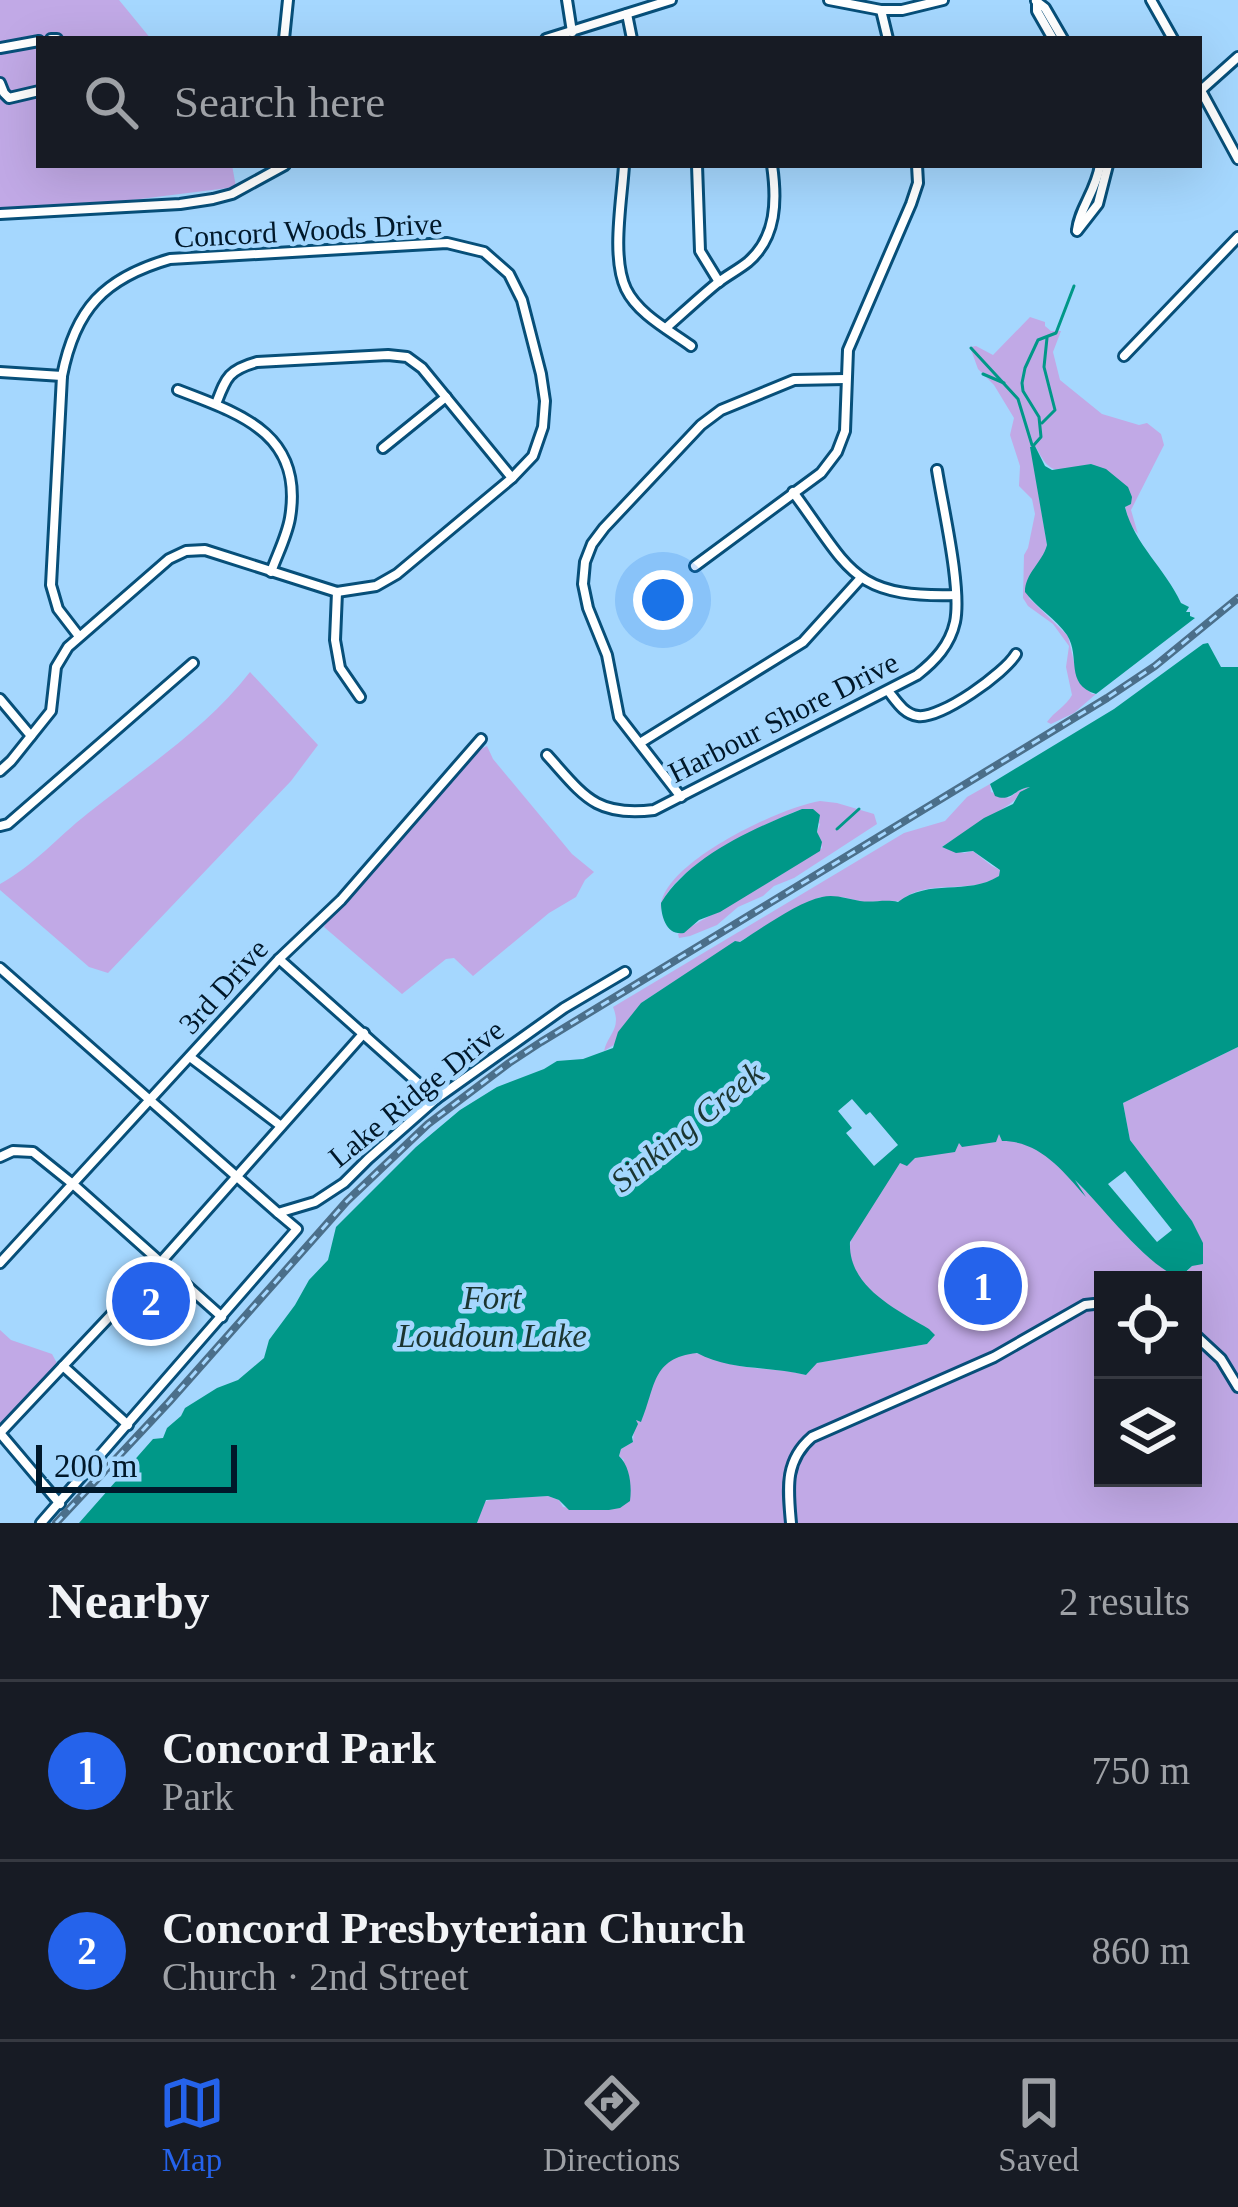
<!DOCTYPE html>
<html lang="en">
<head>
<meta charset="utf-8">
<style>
  :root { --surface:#171b24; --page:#242831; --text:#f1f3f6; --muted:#9ea1a6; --line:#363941; --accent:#2563eb }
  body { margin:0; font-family:Georgia,serif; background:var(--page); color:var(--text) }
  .controls { position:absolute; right:36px; bottom:36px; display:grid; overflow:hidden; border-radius:0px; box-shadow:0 12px 48px #0002 }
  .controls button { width:108px; height:108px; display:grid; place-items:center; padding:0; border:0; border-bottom:3px solid var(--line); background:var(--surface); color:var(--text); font:60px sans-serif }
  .scale { position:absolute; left:36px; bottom:30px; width:201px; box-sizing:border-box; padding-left:12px; border:6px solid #00182a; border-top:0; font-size:33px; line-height:42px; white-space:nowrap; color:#00182a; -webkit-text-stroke:9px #a5d7fe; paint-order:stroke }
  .you { position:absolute; left:663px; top:600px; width:42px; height:42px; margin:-30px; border:9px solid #fff; border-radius:50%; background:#1a73e8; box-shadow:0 0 0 18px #1a73e833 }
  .badge { display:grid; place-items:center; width:78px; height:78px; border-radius:50%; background:var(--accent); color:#fff; font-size:39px; font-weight:700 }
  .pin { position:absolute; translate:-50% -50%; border:6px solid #fff; box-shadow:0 3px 12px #0006 }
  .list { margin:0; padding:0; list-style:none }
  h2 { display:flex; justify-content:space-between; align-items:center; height:156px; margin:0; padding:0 48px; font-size:51px }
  h2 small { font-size:39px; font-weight:400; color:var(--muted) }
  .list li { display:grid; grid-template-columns:78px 1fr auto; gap:36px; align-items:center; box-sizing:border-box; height:180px; padding:0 48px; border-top:3px solid var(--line) }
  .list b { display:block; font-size:45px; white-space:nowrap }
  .list p { margin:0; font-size:39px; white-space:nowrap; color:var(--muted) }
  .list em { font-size:39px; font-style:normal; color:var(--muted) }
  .icon { flex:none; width:66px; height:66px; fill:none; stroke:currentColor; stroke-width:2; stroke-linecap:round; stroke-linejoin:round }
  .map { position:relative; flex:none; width:1238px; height:1523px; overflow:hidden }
  .search { position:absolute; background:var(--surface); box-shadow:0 12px 48px #0002; left:36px; right:36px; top:36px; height:132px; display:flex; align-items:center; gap:30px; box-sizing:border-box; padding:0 42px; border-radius:0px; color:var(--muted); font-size:45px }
  .sheet { height:516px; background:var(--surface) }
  nav { display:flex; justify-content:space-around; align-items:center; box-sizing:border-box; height:168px; border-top:3px solid var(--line); background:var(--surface); font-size:33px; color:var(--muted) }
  nav a { display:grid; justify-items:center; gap:6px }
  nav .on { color:var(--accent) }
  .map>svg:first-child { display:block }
  .green { fill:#c1a9e6; fill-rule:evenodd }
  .water { fill:#009888 }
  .pier { fill:#a5d7fe }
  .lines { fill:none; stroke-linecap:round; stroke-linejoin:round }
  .stream { stroke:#009888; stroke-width:3 }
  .street-casing { stroke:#074f79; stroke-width:14 }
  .street { stroke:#fff; stroke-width:8 }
  .rail-casing { stroke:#4b6f8a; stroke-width:8 }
  .rail { stroke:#a5d7fe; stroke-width:3; stroke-dasharray:9; stroke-linecap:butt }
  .labels { text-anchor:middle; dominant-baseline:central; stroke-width:9; stroke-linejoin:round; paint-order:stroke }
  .street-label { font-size:30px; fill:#00182a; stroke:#a5d7fe }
  .water-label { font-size:33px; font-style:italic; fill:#1b3531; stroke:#a5d7fe }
</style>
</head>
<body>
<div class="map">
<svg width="1238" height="1523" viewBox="0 0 1238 1523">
  <rect width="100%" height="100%" fill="#a5d7fe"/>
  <!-- green -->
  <g class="green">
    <polygon points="0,0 119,0 151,39 39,39 39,165 232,165 236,187 116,202 0,210"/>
    <path d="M1030,317L1045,322V326L1051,331H1061L1053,352L1060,380L1102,414L1139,425L1147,423L1161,434L1164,445L1131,510L1138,534L1130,525L1125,506L1130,504L1092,464C1059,469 1052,480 1036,447L1031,448L1047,545L1029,598L1068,636L1078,680L1092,694H1096L1074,713L1051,724L1047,722C1054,712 1066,706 1072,695L1066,667L1069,646L1053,624L1028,606L1023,598L1024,555L1028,548L1035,514L1032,499L1019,486L1020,466L1010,435L1014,418L994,385L978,369L970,347L976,346L993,355Z"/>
    <path d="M250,672L318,745L291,781L108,973L89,967L0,890V884C33,866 58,837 87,814C143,769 206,729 250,672Z"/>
    <polygon points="487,746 493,759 572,854 594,872 585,880 576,897 549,913 473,976 454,958 446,959 402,994 324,927 328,919 479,750"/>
    <path d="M990,784L991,792L1009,798L1018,791L1030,786C1010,809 969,828 942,847L964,853L973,851L992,866L1000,870L999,876C969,896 929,877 900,901L863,902L842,897H820L798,907L739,942H735L641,1003L617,1043L604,1051C608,1034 622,1029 613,1007L904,833L945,821L967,797Z"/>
    <path d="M820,801L837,803L874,814L877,824L794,878L774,886L763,896L738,907L717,925L690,936L679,938L678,934L776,878L822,848L817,832L820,824L802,809C767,822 660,872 661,912C654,866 781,807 820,801Z"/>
    <path d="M1238,1047V1523H477L484,1502L492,1499L548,1496L559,1500L563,1507L588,1510L624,1460L619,1456L621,1449L633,1442L635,1418L641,1421C648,1405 650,1382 661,1368C667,1360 685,1352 695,1353C709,1355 725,1364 740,1366C762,1370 784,1369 806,1375L816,1363L927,1344L934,1336L871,1298L848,1259L852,1232L901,1157L979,1134L1023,1133C1046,1154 1070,1175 1092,1197C1119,1224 1145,1266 1183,1276L1192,1266L1203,1263L1192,1221L1130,1140L1123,1103ZM1103,1280H1193V1478H1103Z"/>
    <polygon points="0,1330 11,1340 52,1354 59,1367 0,1428"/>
  </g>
  <!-- water -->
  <g class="water">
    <path d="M1035,446L1045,466L1052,470L1091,464L1106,469L1128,487L1132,497L1131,504L1125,507C1134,544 1165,568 1181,603L1189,607L1186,612H1190V616L1195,618L1096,694C1064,684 1081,657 1067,635C1056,619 1037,608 1025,592C1025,573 1042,563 1047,545L1030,447Z"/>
    <path d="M1208,643L1221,667H1238V1047L1123,1103L1130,1140L1192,1221L1203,1243V1264L1192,1266L1179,1278C1143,1262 1104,1208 1075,1180L1086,1197C1062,1170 1040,1141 1002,1141L999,1134L996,1142L962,1147L959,1143L955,1152L915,1158L907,1166L900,1163L850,1242C848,1287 896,1309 929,1329L935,1335L927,1344L817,1363L806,1375C771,1366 730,1371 697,1353C651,1358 656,1387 641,1422L636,1420L638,1424L632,1437L633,1442L621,1449L619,1456C630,1466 632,1486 630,1501L620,1508L609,1510H569L559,1500L548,1496L486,1500L477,1523H79L153,1439L163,1438L167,1428L181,1416L185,1408L217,1388L238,1380L264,1358L269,1340L295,1305L309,1280L328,1260L336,1227L416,1147L460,1110L497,1087L544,1069L557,1061L583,1059L613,1048L618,1032L641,1003L735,941L740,942C762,928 798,902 822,897C835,894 848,899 860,901C873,903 885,899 898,902C929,878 967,896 999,876L1000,870L973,851L956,853L942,847L984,818L1013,804L1020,792L1030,787C1015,788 1011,803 995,796L990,784L1114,709L1203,644Z"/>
    <path d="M802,809H813L820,815L817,832L822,842L820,851L720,912L699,920L684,933C667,936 661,917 661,903C689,857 752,829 802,809Z"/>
  </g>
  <!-- pier -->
  <g class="pier">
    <polygon points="852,1099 866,1115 870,1112 898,1145 874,1166 846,1133 852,1128 838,1111"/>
    <polygon points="1125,1171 1172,1230 1157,1242 1108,1184"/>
  </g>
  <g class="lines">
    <!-- stream -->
    <g class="stream">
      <polyline points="971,348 1018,399 1032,445"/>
      <polyline points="983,374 1004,383"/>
      <polyline points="1042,423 1055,410 1044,367 1047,338"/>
      <polyline points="1033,446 1041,437 1039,417 1023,391 1022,383 1025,368 1038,340 1056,333 1074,286"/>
      <polyline points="837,829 859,809"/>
    </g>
    <defs>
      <g id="street">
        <polyline points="567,0 572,32"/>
        <polyline points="829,0 881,10 902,10 943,0"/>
        <polyline points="1151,0 1173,39"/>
        <polyline points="1036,1 1045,8 1063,39"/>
        <polyline points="1037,3 1037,11 1053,39"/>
        <polyline points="881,10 888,39"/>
        <polyline points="627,14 632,39"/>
        <polyline points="51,39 57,39"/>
        <polyline points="284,39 288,0"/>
        <polyline points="546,39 671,0"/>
        <polyline points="0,48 39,41"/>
        <polyline points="0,83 4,93 9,98 39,91"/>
        <polyline points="1199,87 1238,159"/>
        <polyline points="1200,91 1238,57"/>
        <path d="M624,165C622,200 611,257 626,289C638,314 669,330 691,346"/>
        <polyline points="697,165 700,251 719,282"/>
        <polyline points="0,214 180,204 213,199 232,194 285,165"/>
        <path d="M1077,230C1079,209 1096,191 1100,165"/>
        <polyline points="1077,231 1098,204 1108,165"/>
        <path d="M666,328C683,313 699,298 716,284C726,276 738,270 748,262C777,237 777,200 772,165"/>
        <polyline points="1124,356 1238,237"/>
        <polyline points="0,372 62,376"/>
        <path d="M178,390C241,414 304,434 290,518C287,536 277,555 271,572"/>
        <path d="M216,404C226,378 228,370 257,362L388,355L407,357L422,368L512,478"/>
        <polyline points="383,448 446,397"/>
        <path d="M793,492C850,569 851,598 956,595"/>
        <polyline points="695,566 821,473 837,452 845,431 848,350 911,204 918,183 917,165"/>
        <polyline points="337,592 335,640 340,668 360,697"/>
        <path d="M889,692C897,702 904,714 918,716C941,719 1005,673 1016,654"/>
        <polyline points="0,699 31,736"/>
        <polyline points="640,743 803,642 860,579"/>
        <path d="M547,755C584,796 595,817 654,810L917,675C935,661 950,645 955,622C962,588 943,508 937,470"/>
        <path d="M0,771L11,761L51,711L56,667L68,647L169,559L186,551L205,550L337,592L376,586L397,574L512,478L533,456L543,427L545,401L541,374L522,300L509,274L484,252L447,243L170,259C104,278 75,309 62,376L51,585L58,609L78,635"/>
        <polyline points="681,797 619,717 607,655 588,608 583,584 585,562 592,544 604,528 701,425 721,410 794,380 845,379"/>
        <polyline points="0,826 8,824 193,663"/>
        <polyline points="279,959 436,1099"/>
        <polyline points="0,968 278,1213"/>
        <polyline points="190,1057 281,1126"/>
        <polyline points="0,1157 13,1151 33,1152 74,1185 222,1317"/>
        <polyline points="0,1263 279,959 341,900 481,739"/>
        <polyline points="1193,1333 1221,1359 1238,1387"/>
        <polyline points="63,1366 128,1425"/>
        <polyline points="0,1433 160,1263 364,1033"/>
        <polyline points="0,1433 60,1504"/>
        <polyline points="41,1523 297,1229 278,1213 315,1202 344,1183 368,1159 436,1099 564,1008 625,972"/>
        <path d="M791,1523C788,1489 784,1461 812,1437L994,1357L1085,1305L1103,1303"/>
      </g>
    </defs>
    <!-- street casing -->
    <use href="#street" class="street-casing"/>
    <!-- street -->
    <use href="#street" class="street"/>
    <defs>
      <polyline id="rail" points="56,1523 169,1402 347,1201 428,1124 509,1063 541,1042 1107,698 1155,666 1238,598"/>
    </defs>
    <!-- rail casing -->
    <use href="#rail" class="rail-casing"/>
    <!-- rail -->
    <use href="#rail" class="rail"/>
  </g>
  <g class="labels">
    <!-- street labels -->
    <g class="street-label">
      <text transform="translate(308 230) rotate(-3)">Concord Woods Drive</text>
      <text transform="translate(783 717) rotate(-27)">Harbour Shore Drive</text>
      <text transform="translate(223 986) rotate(-48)">3rd Drive</text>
      <text transform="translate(416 1093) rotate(-39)">Lake Ridge Drive</text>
    </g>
    <!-- water labels -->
    <g class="water-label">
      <text transform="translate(687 1127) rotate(-39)">Sinking Creek</text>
      <text x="492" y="1298">Fort<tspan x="492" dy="38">Loudoun Lake</tspan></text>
    </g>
  </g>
</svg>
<div class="controls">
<button><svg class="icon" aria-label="locate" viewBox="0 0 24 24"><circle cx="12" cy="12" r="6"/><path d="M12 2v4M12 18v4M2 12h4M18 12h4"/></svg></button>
<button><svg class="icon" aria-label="layers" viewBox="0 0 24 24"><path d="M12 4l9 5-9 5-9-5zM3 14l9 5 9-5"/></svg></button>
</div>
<div class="scale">200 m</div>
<div class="you"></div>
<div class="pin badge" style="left:983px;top:1286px">1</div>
<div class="pin badge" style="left:151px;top:1301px">2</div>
<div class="search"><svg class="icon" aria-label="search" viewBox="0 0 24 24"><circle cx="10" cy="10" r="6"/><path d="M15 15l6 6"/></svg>Search here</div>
</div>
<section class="sheet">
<h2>Nearby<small>2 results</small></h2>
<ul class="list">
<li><span class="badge">1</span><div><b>Concord Park</b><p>Park</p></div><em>750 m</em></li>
<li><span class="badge">2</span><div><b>Concord Presbyterian Church</b><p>Church · 2nd Street</p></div><em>860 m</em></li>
</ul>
</section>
<nav>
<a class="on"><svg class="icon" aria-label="map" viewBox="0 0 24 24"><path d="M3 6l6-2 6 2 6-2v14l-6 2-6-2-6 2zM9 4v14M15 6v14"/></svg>Map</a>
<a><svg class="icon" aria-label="directions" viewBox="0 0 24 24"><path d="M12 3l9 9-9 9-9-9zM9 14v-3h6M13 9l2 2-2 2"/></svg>Directions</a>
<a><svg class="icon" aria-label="saved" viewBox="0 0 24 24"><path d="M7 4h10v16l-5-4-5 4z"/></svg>Saved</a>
</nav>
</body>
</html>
